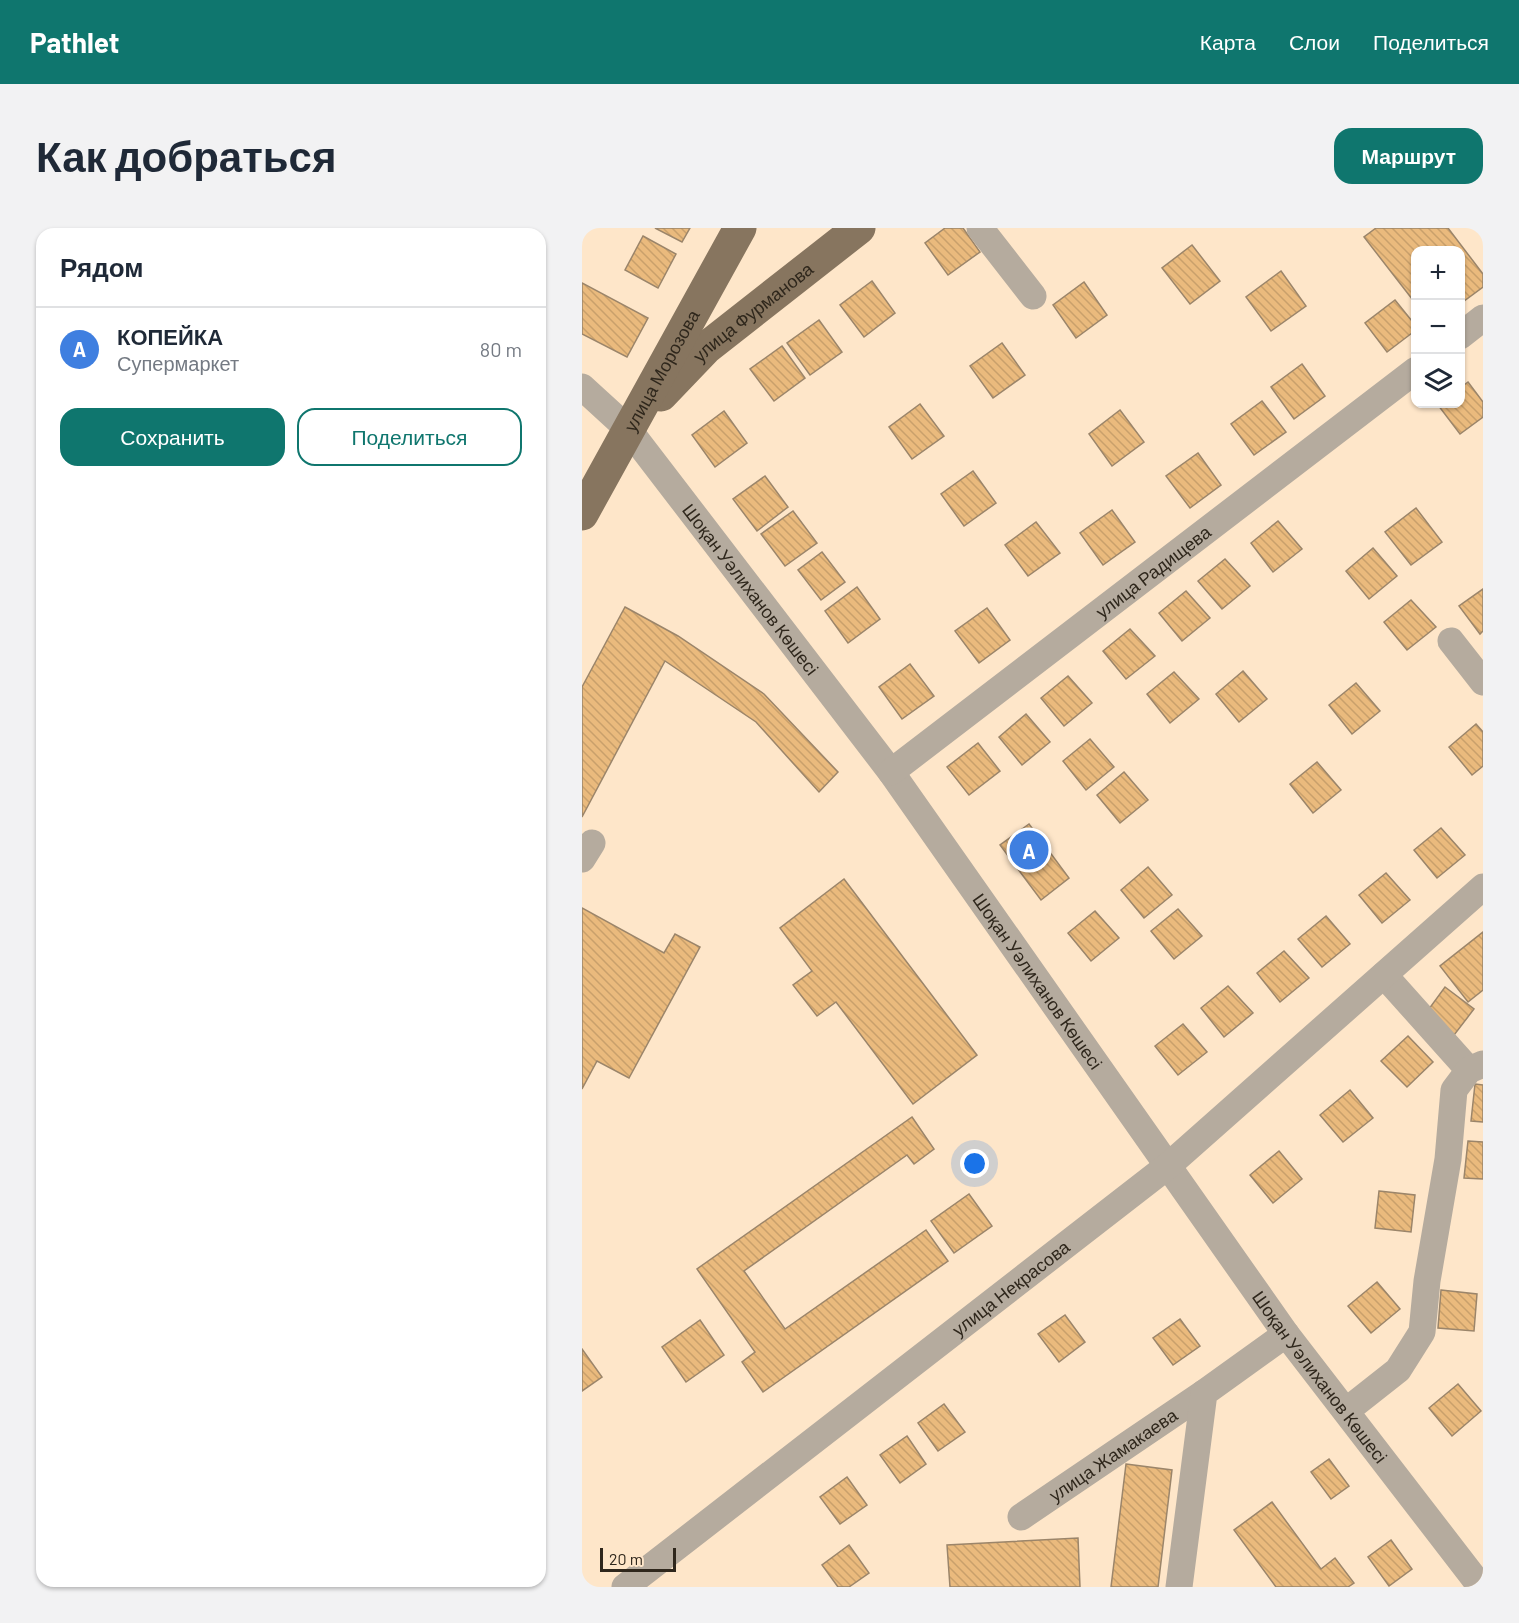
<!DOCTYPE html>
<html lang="ru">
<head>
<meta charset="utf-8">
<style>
  :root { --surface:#fff; --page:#f2f2f3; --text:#1f2937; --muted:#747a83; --line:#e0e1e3; --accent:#0f766e }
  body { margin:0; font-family:Barlow,sans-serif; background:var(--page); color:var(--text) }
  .controls { position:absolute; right:18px; top:18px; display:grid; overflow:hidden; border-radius:12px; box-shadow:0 2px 4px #0004 }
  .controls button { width:54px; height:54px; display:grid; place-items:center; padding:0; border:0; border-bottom:2px solid var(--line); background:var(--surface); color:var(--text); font:30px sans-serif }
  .scale { position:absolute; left:18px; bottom:15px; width:76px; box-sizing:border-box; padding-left:6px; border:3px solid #2f271c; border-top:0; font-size:16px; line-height:21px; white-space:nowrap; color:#2f271c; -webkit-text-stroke:4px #fee6c9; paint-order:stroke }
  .you { position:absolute; left:393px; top:936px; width:21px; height:21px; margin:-15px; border:4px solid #fff; border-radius:50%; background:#1a73e8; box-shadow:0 0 0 9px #1a73e833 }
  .badge { display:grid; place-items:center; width:39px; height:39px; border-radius:50%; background:var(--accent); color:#fff; font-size:20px; font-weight:700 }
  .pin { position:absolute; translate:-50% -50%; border:3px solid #fff; box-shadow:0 2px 6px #0006 }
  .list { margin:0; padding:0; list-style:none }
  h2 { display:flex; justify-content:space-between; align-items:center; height:78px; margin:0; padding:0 24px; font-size:26px }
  h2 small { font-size:20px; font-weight:400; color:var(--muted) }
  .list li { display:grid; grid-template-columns:39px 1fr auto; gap:18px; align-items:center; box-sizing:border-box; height:84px; padding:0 24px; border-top:2px solid var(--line) }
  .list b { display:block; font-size:22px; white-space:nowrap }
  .list p { margin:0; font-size:20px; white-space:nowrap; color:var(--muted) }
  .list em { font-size:20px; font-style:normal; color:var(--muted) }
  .actions { display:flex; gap:12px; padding:18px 24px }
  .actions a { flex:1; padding:14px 0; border:2px solid var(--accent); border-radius:18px; text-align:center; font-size:21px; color:var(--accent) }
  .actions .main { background:var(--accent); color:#fff }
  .icon { flex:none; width:33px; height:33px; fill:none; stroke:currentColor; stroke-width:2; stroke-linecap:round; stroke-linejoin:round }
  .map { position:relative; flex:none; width:901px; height:1359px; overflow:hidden; border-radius:18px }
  header { display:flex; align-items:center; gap:36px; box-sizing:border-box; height:84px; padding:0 30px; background:var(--accent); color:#fff }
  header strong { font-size:28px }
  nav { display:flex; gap:33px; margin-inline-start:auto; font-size:21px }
  .intro { display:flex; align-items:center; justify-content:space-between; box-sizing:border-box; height:144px; padding:0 36px }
  h1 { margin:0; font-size:42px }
  .button { padding:15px 27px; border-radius:18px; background:var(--accent); color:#fff; font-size:21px; font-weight:700 }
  main { display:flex; gap:36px; padding:0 36px }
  aside { flex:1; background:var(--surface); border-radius:18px; box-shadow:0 2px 4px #0004 }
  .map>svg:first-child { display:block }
  .building { fill:url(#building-back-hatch); stroke:#9b856a; stroke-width:1.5 }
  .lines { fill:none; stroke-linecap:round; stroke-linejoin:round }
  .minor { stroke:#b5ab9e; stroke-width:27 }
  .major { stroke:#87755f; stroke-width:33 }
  .labels { text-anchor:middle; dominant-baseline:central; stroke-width:5; stroke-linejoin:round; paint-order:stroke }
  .street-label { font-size:18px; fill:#2f271c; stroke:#fee6c9 }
</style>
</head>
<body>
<header>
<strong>Pathlet</strong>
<nav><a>Карта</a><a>Слои</a><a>Поделиться</a></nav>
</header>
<div class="intro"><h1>Как добраться</h1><a class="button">Маршрут</a></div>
<main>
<aside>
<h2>Рядом<small></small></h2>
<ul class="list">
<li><span class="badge" style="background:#3f7fe0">A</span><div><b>КОПЕЙКА</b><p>Супермаркет</p></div><em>80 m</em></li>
</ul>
<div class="actions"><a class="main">Сохранить</a><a>Поделиться</a></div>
</aside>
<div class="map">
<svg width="901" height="1359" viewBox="0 0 901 1359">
  <defs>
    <pattern id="building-back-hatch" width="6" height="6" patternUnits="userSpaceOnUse" patternTransform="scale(1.5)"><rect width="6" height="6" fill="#eaba7d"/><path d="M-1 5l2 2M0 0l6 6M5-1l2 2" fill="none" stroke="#c9a06b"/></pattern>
  </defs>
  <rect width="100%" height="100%" fill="#fee6c9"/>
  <!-- building -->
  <g class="building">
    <polygon points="73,0 108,0 100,14"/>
    <polygon points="363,0 381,0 398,24 366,47 343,15"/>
    <polygon points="794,0 866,0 901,46 901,59 878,76 878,22 834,22 834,76 782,9"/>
    <polygon points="61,8 94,26 76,60 43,42"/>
    <polygon points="610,17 638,53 608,76 580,40"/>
    <polygon points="699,43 724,78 689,103 664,69"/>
    <polygon points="290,53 313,85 282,109 258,77"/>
    <polygon points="502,54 525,87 494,110 471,77"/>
    <polygon points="0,55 66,90 45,129 0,106"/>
    <polygon points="813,72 834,98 834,102 805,124 783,95"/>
    <polygon points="237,92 260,124 228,147 205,115"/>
    <polygon points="420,115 443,147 411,170 388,138"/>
    <polygon points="200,118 223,150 192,173 168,141"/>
    <polygon points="720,136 743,168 712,191 689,159"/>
    <polygon points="886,154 901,174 901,189 878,206 856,177 858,176 878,176 878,160"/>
    <polygon points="680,173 704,204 672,227 649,196"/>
    <polygon points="338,176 362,208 330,231 307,199"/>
    <polygon points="538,182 562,214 530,238 507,206"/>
    <polygon points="142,183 165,215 133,239 110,207"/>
    <polygon points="616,225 639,257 608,280 584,248"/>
    <polygon points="391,243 414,275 382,298 359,266"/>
    <polygon points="183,248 206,279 175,303 151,271"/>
    <polygon points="834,280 860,314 829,337 803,304"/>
    <polygon points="530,282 553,314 521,337 498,305"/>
    <polygon points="211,283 235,315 203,338 179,306"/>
    <polygon points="696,293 720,321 691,344 669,315"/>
    <polygon points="454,294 478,325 446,348 423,317"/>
    <polygon points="791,320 815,348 787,371 764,343"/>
    <polygon points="240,324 263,354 239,372 216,342"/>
    <polygon points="643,331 668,358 640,381 616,353"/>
    <polygon points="275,359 298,391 266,415 243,383"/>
    <polygon points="901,361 901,403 898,406 877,378"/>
    <polygon points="604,363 628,390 600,413 577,385"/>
    <polygon points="829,372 854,399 825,422 802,394"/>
    <polygon points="43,379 96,408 182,466 256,544 237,564 174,494 83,433 0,589 0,459"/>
    <polygon points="405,380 428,412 397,435 373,403"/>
    <polygon points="548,401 573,428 544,451 521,423"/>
    <polygon points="328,436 352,468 320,491 297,459"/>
    <polygon points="661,443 685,471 657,494 634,466"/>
    <polygon points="592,444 617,471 588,495 565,466"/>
    <polygon points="486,448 510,475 482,498 459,470"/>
    <polygon points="774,455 798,483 770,506 747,477"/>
    <polygon points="444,486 468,514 440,537 417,509"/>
    <polygon points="894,496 901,504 901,538 890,547 867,519"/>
    <polygon points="508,511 532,539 504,562 481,533"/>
    <polygon points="396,515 418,543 387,567 365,539"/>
    <polygon points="735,534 759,562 731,585 708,556"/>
    <polygon points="542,544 566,572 538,595 515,567"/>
    <polygon points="447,596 487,650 459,672 418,617"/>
    <polygon points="859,600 883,627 855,650 832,622"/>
    <polygon points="566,639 590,667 562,690 539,662"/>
    <polygon points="804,645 828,672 800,695 777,667"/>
    <polygon points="262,651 395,827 331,876 254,774 235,788 211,757 230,743 198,700"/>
    <polygon points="0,680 82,725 93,706 118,719 47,850 15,833 0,861"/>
    <polygon points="596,681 620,708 592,731 569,703"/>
    <polygon points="513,683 537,710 509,733 486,705"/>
    <polygon points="744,688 768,716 740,739 716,711"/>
    <polygon points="901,704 901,762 886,774 858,738"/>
    <polygon points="702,723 727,750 698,774 675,745"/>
    <polygon points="646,758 671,785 642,809 619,780"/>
    <polygon points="863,759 892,781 869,811 841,789"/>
    <polygon points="601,796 625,824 596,847 573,818"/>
    <polygon points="826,808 851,834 825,859 799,833"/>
    <polygon points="893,856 901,857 901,894 889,893"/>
    <polygon points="768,862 791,890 761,914 738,887"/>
    <polygon points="330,889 352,921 332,936 325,927 162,1043 203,1101 344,1002 366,1033 181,1164 160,1134 173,1124 115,1041"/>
    <polygon points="886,913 901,914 901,951 882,950"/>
    <polygon points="697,923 720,951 691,975 668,947"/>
    <polygon points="797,963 833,967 829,1004 793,1000"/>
    <polygon points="387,966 410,998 372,1025 349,993"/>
    <polygon points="795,1054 818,1081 789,1105 766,1078"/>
    <polygon points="859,1062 895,1066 892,1103 856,1100"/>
    <polygon points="483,1087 503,1114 477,1134 456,1106"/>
    <polygon points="598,1091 618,1118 591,1137 571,1110"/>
    <polygon points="118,1092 142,1127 104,1154 80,1119"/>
    <polygon points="0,1121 20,1149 0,1163"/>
    <polygon points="876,1156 899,1183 870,1208 847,1180"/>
    <polygon points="362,1176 383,1204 356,1223 336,1195"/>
    <polygon points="325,1208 344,1236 318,1255 298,1227"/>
    <polygon points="747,1231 767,1258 749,1271 729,1244"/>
    <polygon points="544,1236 590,1242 576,1359 529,1359"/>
    <polygon points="265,1249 285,1277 258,1296 238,1269"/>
    <polygon points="690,1274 739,1341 753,1330 772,1355 766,1359 694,1359 652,1302"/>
    <polygon points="496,1310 498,1359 368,1359 365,1317"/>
    <polygon points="809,1312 830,1341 807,1358 786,1329"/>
    <polygon points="267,1317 287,1345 267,1359 256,1359 240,1337"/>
  </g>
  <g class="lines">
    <!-- minor -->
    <g class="minor">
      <polyline points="398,0 451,68"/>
      <polyline points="878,108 901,90"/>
      <path id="s1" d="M0,159L46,201L309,544L704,1106L899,1359"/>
      <polyline points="869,413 901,454"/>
      <path id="s2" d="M309,544L834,142"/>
      <polyline points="0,631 10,615"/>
      <polyline points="802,747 887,842"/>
      <polyline points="764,1183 816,1142 840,1104 845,1053 866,931 872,862 887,842 901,836"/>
      <path id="s3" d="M439,1289L622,1165"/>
      <path id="s4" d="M43,1359L587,937L901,659"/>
      <polyline points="597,1359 622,1165 704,1106"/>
    </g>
    <!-- major -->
    <g class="major">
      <path id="s5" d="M79,167L124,120L277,0"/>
      <path id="s6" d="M0,286L158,0"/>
    </g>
  </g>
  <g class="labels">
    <!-- street labels -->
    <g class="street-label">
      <text stroke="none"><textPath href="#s5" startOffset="124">улица Фурманова</textPath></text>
      <text stroke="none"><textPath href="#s6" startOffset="164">улица Морозова</textPath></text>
      <text stroke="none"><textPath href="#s2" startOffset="330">улица Радищева</textPath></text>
      <text stroke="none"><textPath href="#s1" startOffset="264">Шоқан Уәлиханов Көшесі</textPath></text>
      <text stroke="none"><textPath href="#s1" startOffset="750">Шоқан Уәлиханов Көшесі</textPath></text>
      <text stroke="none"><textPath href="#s4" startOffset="488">улица Некрасова</textPath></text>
      <text stroke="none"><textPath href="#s1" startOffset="1236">Шоқан Уәлиханов Көшесі</textPath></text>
      <text stroke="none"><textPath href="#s3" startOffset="111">улица Жамакаева</textPath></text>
    </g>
  </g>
</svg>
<div class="controls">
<button>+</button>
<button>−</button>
<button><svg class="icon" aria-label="layers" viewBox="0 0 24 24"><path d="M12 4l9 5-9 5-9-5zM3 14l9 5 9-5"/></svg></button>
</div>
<div class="scale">20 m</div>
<div class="you"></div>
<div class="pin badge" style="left:447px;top:622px;background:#3f7fe0">A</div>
</div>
</main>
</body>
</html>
